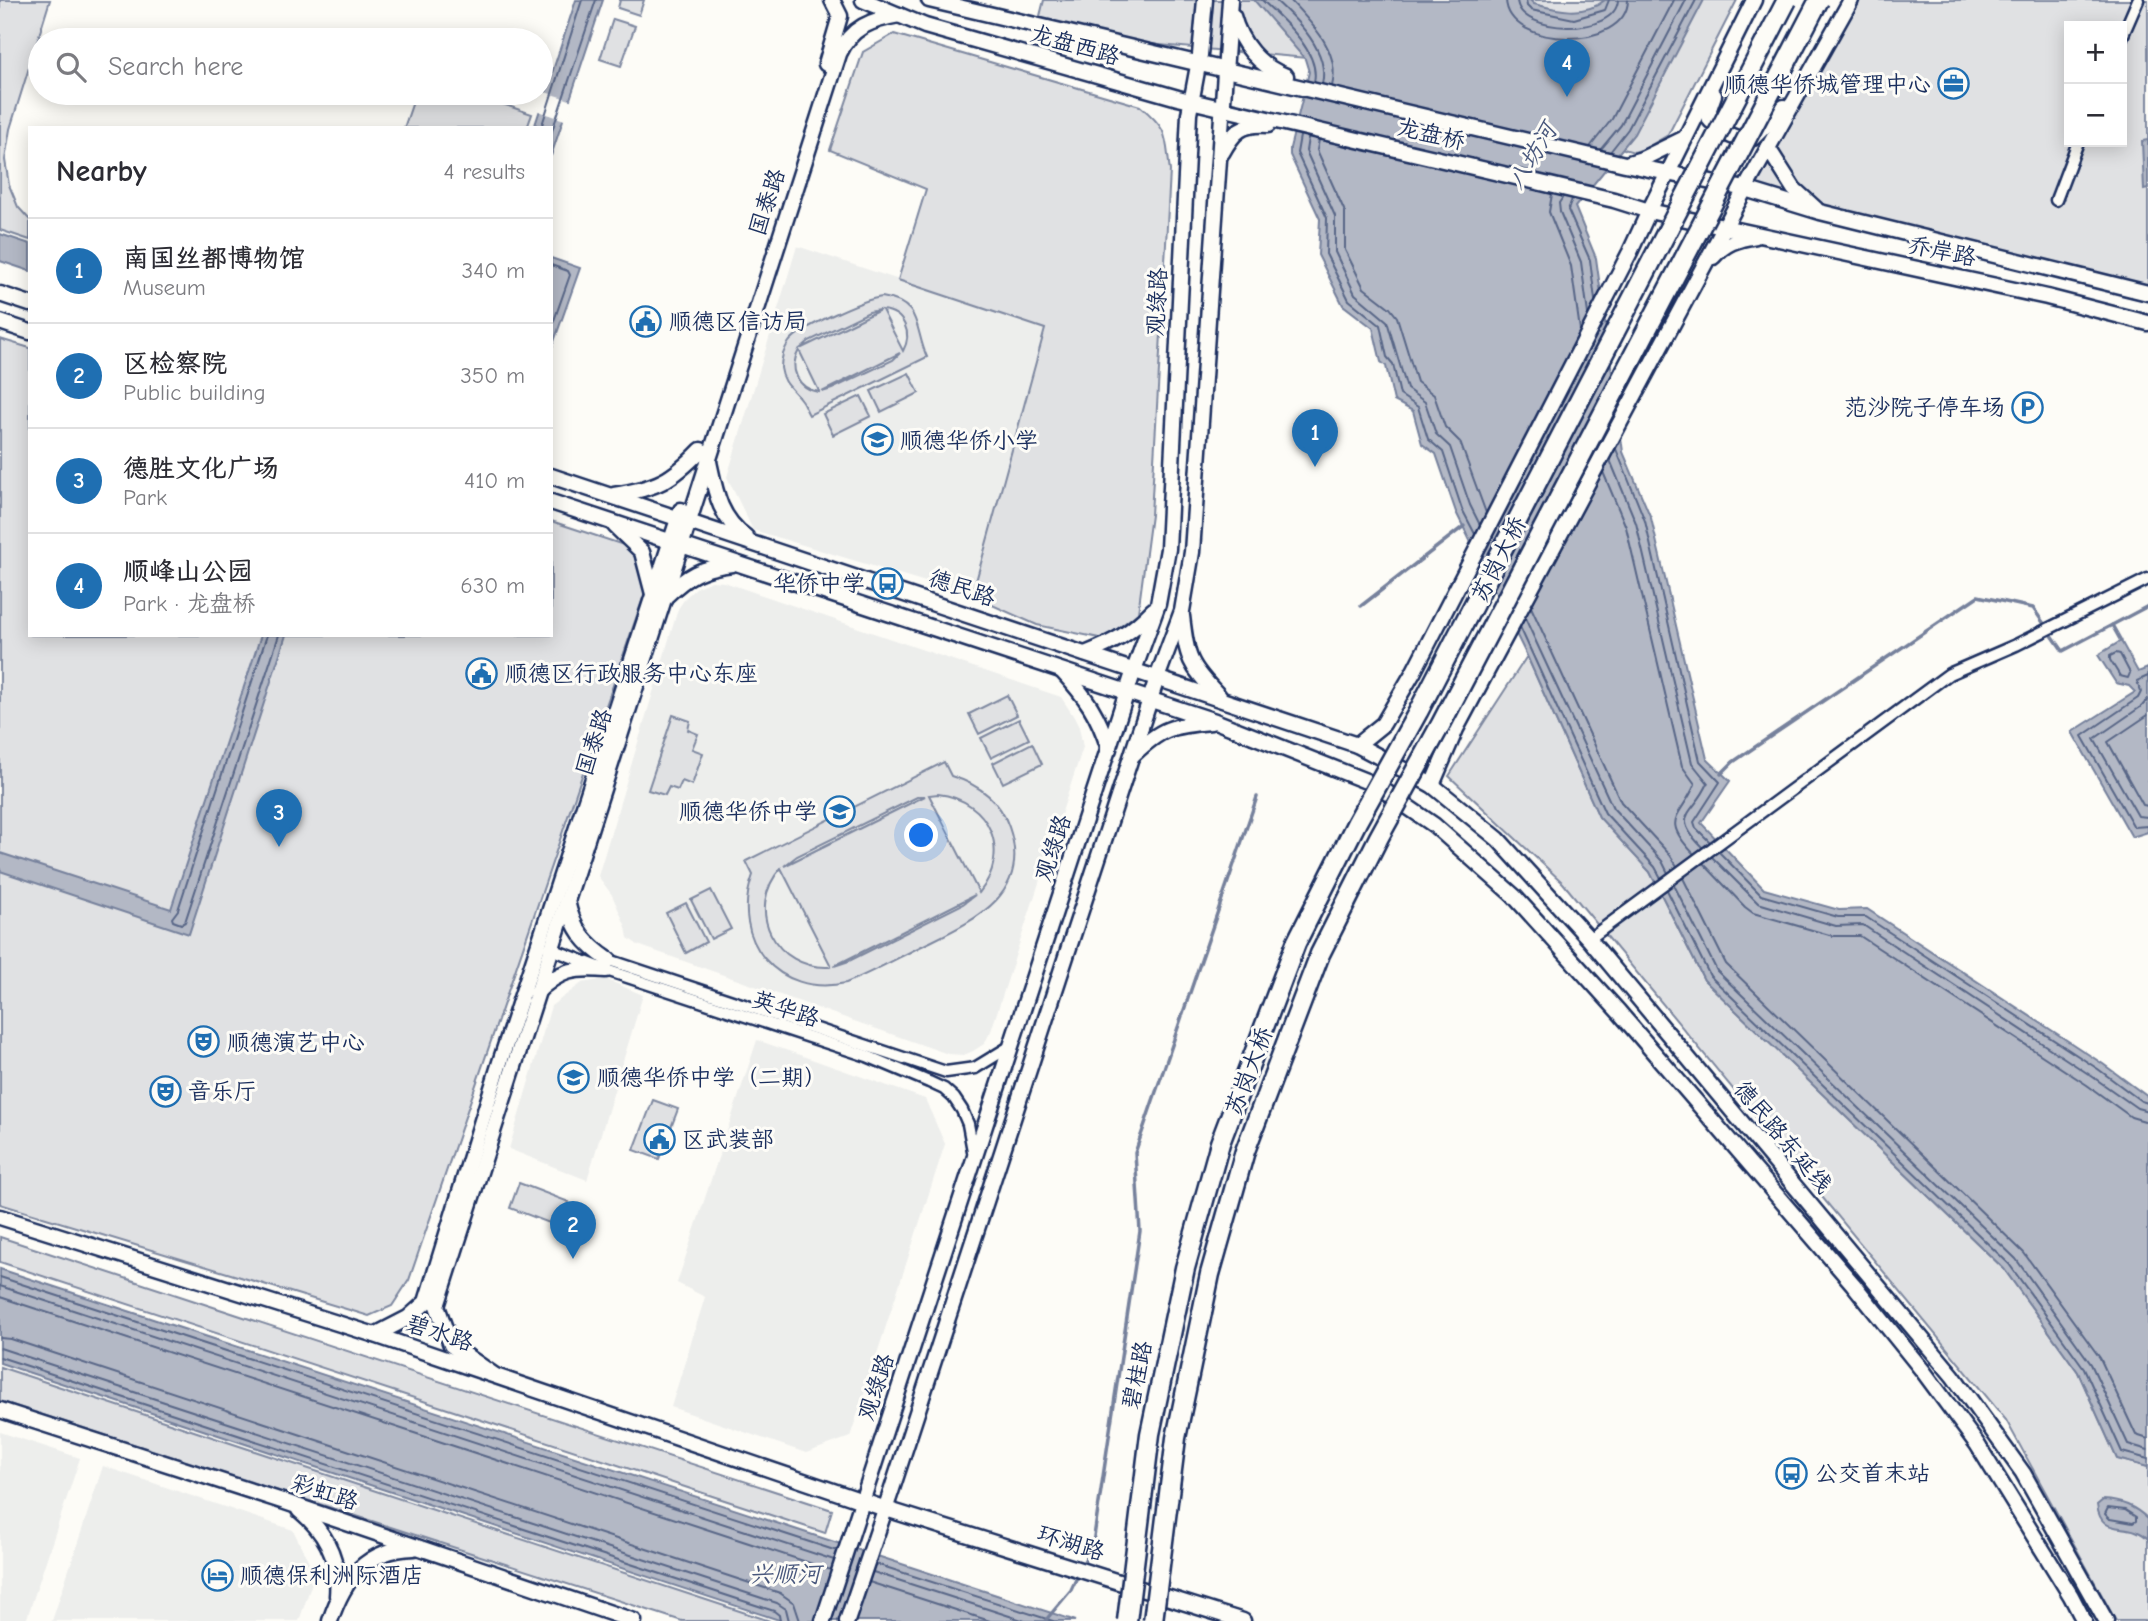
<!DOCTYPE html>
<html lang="en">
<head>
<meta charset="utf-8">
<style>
  :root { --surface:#fff; --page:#f2f2f3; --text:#2b2b33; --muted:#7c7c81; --line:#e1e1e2; --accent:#1f6fb2 }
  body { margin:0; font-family:"Comic Neue","LXGW WenKai TC",sans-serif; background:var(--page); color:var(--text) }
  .controls { position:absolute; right:21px; top:21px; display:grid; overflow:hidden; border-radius:0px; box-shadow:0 4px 18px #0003 }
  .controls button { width:63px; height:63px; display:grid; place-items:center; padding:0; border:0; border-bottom:2px solid var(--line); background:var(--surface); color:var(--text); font:35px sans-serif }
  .you { position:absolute; left:922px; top:836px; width:24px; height:24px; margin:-18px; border:5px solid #fff; border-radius:50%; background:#1a73e8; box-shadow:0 0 0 10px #1a73e833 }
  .badge { display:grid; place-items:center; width:46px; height:46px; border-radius:50%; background:var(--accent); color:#fff; font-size:23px; font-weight:700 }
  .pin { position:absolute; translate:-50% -58px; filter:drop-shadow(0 2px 4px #0008) }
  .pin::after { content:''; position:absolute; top:37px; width:24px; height:21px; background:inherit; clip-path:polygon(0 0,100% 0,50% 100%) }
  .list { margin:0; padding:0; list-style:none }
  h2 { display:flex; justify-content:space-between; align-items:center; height:91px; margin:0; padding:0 28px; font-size:30px }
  h2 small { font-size:23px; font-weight:400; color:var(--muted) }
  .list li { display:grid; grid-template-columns:46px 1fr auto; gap:21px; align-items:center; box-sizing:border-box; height:105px; padding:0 28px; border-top:2px solid var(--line) }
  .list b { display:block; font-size:26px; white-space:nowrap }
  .list p { margin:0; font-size:23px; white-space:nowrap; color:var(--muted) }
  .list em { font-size:23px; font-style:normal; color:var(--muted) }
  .icon { flex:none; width:38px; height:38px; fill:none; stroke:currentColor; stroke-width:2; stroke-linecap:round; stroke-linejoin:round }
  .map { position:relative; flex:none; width:2148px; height:1621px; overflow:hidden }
  .search { position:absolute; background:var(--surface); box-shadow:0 4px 18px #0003; left:28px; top:28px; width:525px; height:77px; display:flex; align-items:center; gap:18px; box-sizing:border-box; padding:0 24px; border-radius:38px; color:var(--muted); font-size:26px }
  .panel { position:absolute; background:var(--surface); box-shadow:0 4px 18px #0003; left:28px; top:126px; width:525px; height:511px; border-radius:0px }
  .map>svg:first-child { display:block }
  .built { fill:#edeeec }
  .green { fill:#e0e1e3; stroke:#7e88a0; stroke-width:2; fill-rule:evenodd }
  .water { fill:#b3b8c5; stroke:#76819c; stroke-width:2 }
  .pier { fill:#fdfcf7 }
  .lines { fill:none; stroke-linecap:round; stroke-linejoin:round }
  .shore { stroke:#586687; stroke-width:2 }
  .stream { stroke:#76819c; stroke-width:3.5 }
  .street-casing { stroke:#1b2f5e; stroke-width:15 }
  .secondary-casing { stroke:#1b2f5e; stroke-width:19 }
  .street { stroke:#fdfcf7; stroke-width:10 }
  .secondary { stroke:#fdfcf7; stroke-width:14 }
  .highway-bridge-casing { stroke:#1b2f5e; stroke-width:23; stroke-linecap:butt }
  .highway-bridge { stroke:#fdfcf7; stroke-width:18 }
  .labels { text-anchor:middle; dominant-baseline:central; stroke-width:6; stroke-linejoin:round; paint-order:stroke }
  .street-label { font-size:23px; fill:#1b2f5e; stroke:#fdfcf7 }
  .poi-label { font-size:23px; fill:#1b2f5e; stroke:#fdfcf7; text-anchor:start }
  .water-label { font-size:24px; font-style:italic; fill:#49587d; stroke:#fdfcf7 }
</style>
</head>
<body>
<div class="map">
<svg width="2148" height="1621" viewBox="0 0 2148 1621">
  <rect width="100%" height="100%" fill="#fdfcf7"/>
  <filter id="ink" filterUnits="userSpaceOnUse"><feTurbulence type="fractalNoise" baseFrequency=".0143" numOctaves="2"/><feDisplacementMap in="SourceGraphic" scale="14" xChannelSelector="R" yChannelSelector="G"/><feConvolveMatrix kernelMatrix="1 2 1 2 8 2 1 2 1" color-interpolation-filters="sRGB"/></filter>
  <g filter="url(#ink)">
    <!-- built -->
    <g class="built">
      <polygon points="797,246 1046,329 972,596 753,530 727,477"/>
      <polygon points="712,581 724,582 1061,697 1074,717 1079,727 1083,747 991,1031 984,1044 973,1051 964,1055 948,1054 638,945 628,938 626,927 612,895 598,876 678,609 686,597 697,587"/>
      <polygon points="605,979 643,995 587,1180 509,1149 551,1006 582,983"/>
      <polygon points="757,1040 925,1099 945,1144 850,1437 806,1453 671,1407 705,1297 677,1283"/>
      <polygon points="0,1432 80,1458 26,1621 0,1621"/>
      <polygon points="103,1466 293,1530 315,1574 299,1621 52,1621"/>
    </g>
    <!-- green -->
    <g class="green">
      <polygon points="0,0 50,0 10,129 5,160 9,185 18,207 30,220 30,240 0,230"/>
      <polygon points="620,0 644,0 639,15 618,8"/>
      <polygon points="1044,0 1737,0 1668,135 1644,149 1634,152 1318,59 1148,44 1039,20"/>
      <path d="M1854,0H2148V293L1745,189ZM2069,26H2122V142H2069Z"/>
      <polygon points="613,19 635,26 621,66 600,59"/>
      <path d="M894,34L1140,106C1169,130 1165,135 1170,171L1151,515L1138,613L1104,639L1037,625L972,596L1045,329L898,280L926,189L830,150L863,52Z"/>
      <polygon points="416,93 470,93 532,114 527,128 404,128"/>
      <path d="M882,297C923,303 914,329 927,357L809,415C806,410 804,404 801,400C793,389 783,384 781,368C781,359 784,349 789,342C799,328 864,299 882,297ZM880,310L802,348H801L809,341L869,312ZM882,310C904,312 913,333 903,351ZM799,350L819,391V392C798,389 788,369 799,350ZM900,353L893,360L832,389L822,392Z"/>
      <polygon points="0,339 30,348 30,635 551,635 551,521 636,549 646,589 409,1280 392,1306 369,1316 0,1204"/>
      <polygon points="909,373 919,393 881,412 871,391"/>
      <polygon points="861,396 871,416 833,435 823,414"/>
      <polygon points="1527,656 1599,817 1650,872 1704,980 2004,1269 2078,1372 2117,1459 2148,1467 2148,1621 2116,1621 2006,1420 1563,883 1449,776"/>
      <polygon points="1007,695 1017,715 979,734 969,714"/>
      <polygon points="673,715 690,721 688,730 698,734 692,749 703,753 692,785 682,781 678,790 669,787 665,795 648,790"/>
      <polygon points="1019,719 1029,739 991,758 981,738"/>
      <polygon points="1032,743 1042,764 1003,783 993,763"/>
      <path d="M944,762L951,776C978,784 1000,800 1009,827C1034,898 968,923 918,948C894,960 871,973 846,983C778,998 729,940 753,875L746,861ZM938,794C990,800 1012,852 979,893L929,795ZM919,796H925L784,866L797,856ZM781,868L831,966L830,967C775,970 744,910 781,868ZM975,895L963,904L849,961L834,966Z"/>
      <polygon points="711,890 731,929 711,939 691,900"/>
      <polygon points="686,903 706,942 686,953 666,913"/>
      <polygon points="653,1100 678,1109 659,1159 634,1150"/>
      <polygon points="519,1183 569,1202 560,1227 510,1208"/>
      <polygon points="0,1237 832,1510 825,1533 0,1262"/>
      <polygon points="0,1367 770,1621 682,1621 0,1401"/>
    </g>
    <!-- water -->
    <g class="water">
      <polygon points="576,0 603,0 551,156 551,128 534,128"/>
      <path d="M1254,0H1530L1534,4C1557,10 1584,17 1605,0H1704L1634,134L1575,207L1596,258L1623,452L1651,518L1707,759L1730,781L1701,823L1764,889L1839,910L1867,909L2103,1064L2148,1097V1467L2117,1459L2078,1372L2004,1269L1704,980L1650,872L1599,817L1527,656L1456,512L1436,454L1422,444L1413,411L1394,401L1386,366L1381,362L1373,328L1343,305L1318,255L1320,219L1290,155V148L1309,72L1305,59Z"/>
      <polygon points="2148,140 2148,189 2144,190 2142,141"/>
      <polygon points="0,234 30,244 30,271 0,261"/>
      <polygon points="551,258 580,268 551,350"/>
      <polygon points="261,635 286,635 189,934 0,871 0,853 171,909"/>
      <polygon points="2121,641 2138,672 2148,668 2148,832 2132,837 2072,732 2135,692 2129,686 2116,683 2098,655"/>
      <polygon points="0,1269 1076,1621 782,1621 0,1363"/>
      <path d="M2103,1500C2122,1501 2134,1506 2148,1519V1539C2130,1519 2101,1540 2097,1505Z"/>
    </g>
    <!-- pier -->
    <polygon class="pier" points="542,91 573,101 567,121 536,110"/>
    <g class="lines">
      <!-- shore -->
      <g class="shore">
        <path d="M1262,0C1282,19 1321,52 1314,82"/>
        <path d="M1275,0C1297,20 1330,51 1322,84"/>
        <path d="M1290,0C1312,24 1341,51 1332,86"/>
        <path d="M1506,0C1508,50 1627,51 1628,0"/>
        <path d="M1517,0C1519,35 1616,37 1618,0"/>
        <polyline points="1526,0 1527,6 1531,10 1574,19 1605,10 1609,0"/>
        <polyline points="541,128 582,0"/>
        <polyline points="551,134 596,0"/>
        <polyline points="1300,136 1297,153 1327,218 1326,254 1349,300 1380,325 1387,357 1393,364 1400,395 1418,407 1428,439 1443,452 1462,509 1475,534"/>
        <polyline points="1308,138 1306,151 1335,216 1335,252 1355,294 1387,321 1407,389 1425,402 1436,434 1450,447 1470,505 1480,525"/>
        <polyline points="1319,140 1317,150 1345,212 1345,250 1364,288 1390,308 1397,317 1417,382 1434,395 1445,427 1460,442 1486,513"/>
        <polyline points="1590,147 1612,119 1674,0"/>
        <polyline points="1601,149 1621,125 1686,0"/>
        <polyline points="1610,152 1628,129 1696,0"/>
        <polyline points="1552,194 1549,212 1571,266 1580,330"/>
        <polyline points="1563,197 1559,203 1560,212 1581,262 1588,314"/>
        <polyline points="1572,199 1568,210 1590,260 1595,300"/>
        <polyline points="551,265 568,271 570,275 551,329"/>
        <polyline points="1616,449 1645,521 1700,761 1720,782 1694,822 1696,828 1710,842"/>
        <path d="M1610,460L1636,523L1692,763L1708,783C1695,814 1669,814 1702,847"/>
        <path d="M1603,472L1626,527L1682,766L1695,784C1681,818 1659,818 1694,854"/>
        <polyline points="1531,607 1621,802 1670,855 1677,866"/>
        <polyline points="1525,618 1613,808 1662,861 1668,873"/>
        <polyline points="1520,627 1605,813 1655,867 1661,878"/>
        <polyline points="267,635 178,910 172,918 173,921 181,924 185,922 279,635"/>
        <polygon points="2116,653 2120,654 2130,673 2128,678 2120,676 2110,660 2110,656"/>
        <polyline points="2148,676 2137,681 2141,692 2138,698 2082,736 2134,827 2148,826"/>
        <polyline points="2148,699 2142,706 2094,739 2138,816 2148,817"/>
        <polyline points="2148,715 2108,742 2143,805 2148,806"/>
        <polyline points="1719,852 1761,895 1838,917 1866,917 2098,1069 2141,1101 2148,1103"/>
        <polyline points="1712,857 1758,903 1836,926 1863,925 2093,1077 2137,1108 2148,1111"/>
        <polyline points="1703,863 1745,907 1753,913 1833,936 1860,936 2087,1085 2131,1117 2148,1122"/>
        <polyline points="1683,878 1726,964 2024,1253 2100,1358 2136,1435 2148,1439"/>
        <polyline points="1674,885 1717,971 2016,1259 2091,1364 2128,1444 2148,1450"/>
        <polyline points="1667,890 1710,976 2009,1264 2084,1368 2122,1452 2148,1459"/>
        <polyline points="0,1277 837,1551"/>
        <polyline points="0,1286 834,1560"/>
        <polyline points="0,1297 831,1570"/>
        <polyline points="0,1338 11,1339 780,1593 794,1603 800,1621"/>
        <polyline points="0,1348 777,1603 786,1609 789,1621"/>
        <polyline points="0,1357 774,1611 779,1615 780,1621"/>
        <polygon points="2108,1508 2125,1510 2136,1517 2136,1521 2133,1523 2110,1519 2105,1514"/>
        <polyline points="876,1564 1053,1621"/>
        <polyline points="873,1572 1025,1621"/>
        <polyline points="869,1582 990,1621"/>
      </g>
      <!-- stream -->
      <g class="stream">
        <polyline points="1361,606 1464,526"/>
        <polyline points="2112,625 2121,641"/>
        <polyline points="1721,774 1733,762 1978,596 2033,608 2063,651 2148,606"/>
        <polyline points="1081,1568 1093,1543 1140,1231 1135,1153 1257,797"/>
        <polyline points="1045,1621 1071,1590 1078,1575"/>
      </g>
      <defs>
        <g id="street">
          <polyline points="2122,37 2138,0"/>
          <polyline points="2056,200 2078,142"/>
          <polyline points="1589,939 1949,674 2016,645 2148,579"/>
          <polyline points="549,948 606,970 867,1056 929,1082 944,1089 954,1098 962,1110 968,1124 974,1156"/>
          <polyline points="603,958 946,1072 975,1068 1011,1046"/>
        </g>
        <g id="secondary">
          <polyline points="863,0 925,26 1178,98 1614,200 1649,211 2047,297 2148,323"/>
          <polyline points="929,0 1625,164 1745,189 1820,212 2148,293"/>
          <path d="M1233,16C1240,43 1259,66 1286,76"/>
          <polyline points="826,64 840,16 832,0"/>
          <path d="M1714,95L1709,109L1710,120C1724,132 1734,142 1753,138L1784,107"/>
          <polyline points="1768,148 1794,189 1816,209"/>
          <path d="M1222,153C1234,131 1242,123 1268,125"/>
          <polyline points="1629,163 1642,159 1685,138"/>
          <path d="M1713,257C1725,243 1737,239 1756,236"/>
          <polyline points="0,294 30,304"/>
          <polyline points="0,322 30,332"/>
          <path d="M708,457C715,489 718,517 746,537"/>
          <polyline points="551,476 1357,745 1432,785 1498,839 1589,939 1953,1376 2023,1473 2106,1621"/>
          <path d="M614,495C657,488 671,481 701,450"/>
          <polyline points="551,502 1215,721 1376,785 1434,825 1514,896 1619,1012 1853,1284 1923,1371 1977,1444 2071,1596 2084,1621"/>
          <polyline points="615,526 642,552 653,594"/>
          <path d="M665,597C688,575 700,568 732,564"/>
          <path d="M1182,616C1187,659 1189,665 1219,696"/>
          <path d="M1085,654C1115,642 1131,633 1153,610"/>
          <path d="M1062,671C1086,697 1098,714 1109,749"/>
          <polyline points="1357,745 1383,724 1413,673 1630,252 1649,211 1754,0"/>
          <path d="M1133,755C1162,727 1172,726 1211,722"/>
          <polyline points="1432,785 1456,729 1745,189 1851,0"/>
          <path d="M567,901C573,929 585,944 609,960"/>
          <path d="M536,993C559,970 575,967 606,970"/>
          <polyline points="0,1217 375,1335 886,1509 1243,1621"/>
          <polyline points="375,1335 408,1318 426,1302 500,1062 681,510"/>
          <path d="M494,1375L451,1345L437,1306L839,54C851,27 871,20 899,15"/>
          <polyline points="0,1410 285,1502 634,1621"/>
          <path d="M299,1510C326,1532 340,1561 337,1596"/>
          <path d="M330,1621C344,1579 366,1549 414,1548"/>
          <polyline points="823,1621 1134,670 1158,604 1168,549 1189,114 1200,55 1205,0"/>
          <polyline points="847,1621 891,1492 1157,678 1182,611 1192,552 1230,0"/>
        </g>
      </defs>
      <!-- street casing -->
      <use href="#street" class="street-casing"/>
      <!-- secondary casing -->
      <use href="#secondary" class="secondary-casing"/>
      <!-- street -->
      <use href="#street" class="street"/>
      <!-- secondary -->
      <use href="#secondary" class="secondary"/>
      <defs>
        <g id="highway-bridge">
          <polyline points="1127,1621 1150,1434 1185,1268 1220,1143 1296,943 1357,822 1418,712 1787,0"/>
          <polyline points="1153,1621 1176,1438 1210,1274 1245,1151 1320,954 1379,837 1441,724 1819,0"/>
        </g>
      </defs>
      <!-- highway-bridge casing -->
      <use href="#highway-bridge" class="highway-bridge-casing"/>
      <!-- highway-bridge -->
      <use href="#highway-bridge" class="highway-bridge"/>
    </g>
  </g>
  <!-- icons -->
  <defs>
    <symbol id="office-ring" viewBox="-11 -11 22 22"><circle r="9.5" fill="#fdfcf7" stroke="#1f6fb2" stroke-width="1.5"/><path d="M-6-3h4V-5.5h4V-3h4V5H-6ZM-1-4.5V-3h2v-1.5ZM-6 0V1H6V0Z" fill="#1f6fb2"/></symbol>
    <symbol id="civic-ring" viewBox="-11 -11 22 22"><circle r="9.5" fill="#fdfcf7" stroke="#1f6fb2" stroke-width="1.5"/><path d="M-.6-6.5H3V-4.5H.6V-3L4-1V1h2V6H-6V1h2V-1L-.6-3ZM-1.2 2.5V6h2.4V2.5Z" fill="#1f6fb2"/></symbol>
    <symbol id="parking-ring" viewBox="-11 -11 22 22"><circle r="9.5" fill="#fdfcf7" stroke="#1f6fb2" stroke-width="1.5"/><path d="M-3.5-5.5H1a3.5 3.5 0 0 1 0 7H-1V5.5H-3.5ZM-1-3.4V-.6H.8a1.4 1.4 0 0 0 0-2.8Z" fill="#1f6fb2"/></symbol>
    <symbol id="school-ring" viewBox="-11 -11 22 22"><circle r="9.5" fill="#fdfcf7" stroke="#1f6fb2" stroke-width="1.5"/><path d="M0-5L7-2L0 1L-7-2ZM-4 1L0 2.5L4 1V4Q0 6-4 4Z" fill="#1f6fb2"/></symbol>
    <symbol id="bus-ring" viewBox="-11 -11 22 22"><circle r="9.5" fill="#fdfcf7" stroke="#1f6fb2" stroke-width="1.5"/><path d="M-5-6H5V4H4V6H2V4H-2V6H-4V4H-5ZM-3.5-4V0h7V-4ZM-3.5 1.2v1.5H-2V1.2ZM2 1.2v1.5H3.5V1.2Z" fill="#1f6fb2"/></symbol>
    <symbol id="theatre-ring" viewBox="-11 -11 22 22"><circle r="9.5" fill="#fdfcf7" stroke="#1f6fb2" stroke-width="1.5"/><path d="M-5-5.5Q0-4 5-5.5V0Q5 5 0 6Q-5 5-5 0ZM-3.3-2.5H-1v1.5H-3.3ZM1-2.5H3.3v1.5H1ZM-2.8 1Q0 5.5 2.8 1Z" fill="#1f6fb2"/></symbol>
    <symbol id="hotel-ring" viewBox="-11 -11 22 22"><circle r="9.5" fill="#fdfcf7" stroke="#1f6fb2" stroke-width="1.5"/><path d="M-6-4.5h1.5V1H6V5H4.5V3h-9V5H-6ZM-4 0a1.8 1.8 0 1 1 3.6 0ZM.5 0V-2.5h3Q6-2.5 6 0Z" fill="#1f6fb2"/></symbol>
  </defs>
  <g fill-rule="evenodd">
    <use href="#office-ring" x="1936" y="66" width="35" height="35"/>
    <use href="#civic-ring" x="628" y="304" width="35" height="35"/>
    <use href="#parking-ring" x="2010" y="390" width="35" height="35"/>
    <use href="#school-ring" x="860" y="422" width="35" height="35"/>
    <use href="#bus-ring" x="870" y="566" width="35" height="35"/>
    <use href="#civic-ring" x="464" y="656" width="35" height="35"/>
    <use href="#school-ring" x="822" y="794" width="35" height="35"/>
    <use href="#theatre-ring" x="186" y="1024" width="35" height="35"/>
    <use href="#school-ring" x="556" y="1060" width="35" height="35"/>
    <use href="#theatre-ring" x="148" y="1074" width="35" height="35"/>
    <use href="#civic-ring" x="642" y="1122" width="35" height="35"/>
    <use href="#bus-ring" x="1774" y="1456" width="35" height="35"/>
    <use href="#hotel-ring" x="200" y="1558" width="35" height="35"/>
  </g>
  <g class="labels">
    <!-- street labels -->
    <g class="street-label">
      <text transform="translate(1075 45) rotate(16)">龙盘西路</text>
      <text transform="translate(1431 134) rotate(13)">龙盘桥</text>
      <text transform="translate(767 202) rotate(-72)">国泰路</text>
      <text transform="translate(1942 251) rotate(12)">乔岸路</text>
      <text transform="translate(1157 302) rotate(-87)">观绿路</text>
      <text transform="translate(1499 559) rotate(-63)">苏岗大桥</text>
      <text transform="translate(962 588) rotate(19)">德民路</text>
      <text transform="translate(594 742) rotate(-72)">国泰路</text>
      <text transform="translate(1053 848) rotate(-72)">观绿路</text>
      <text transform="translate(786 1009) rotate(18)">英华路</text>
      <text transform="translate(1249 1071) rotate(-69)">苏岗大桥</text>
      <text transform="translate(1783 1137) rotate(50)">德民路东延线</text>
      <text transform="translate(440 1333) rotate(18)">碧水路</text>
      <text transform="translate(1137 1375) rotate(-78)">碧桂路</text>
      <text transform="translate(876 1387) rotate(-72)">观绿路</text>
      <text transform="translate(325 1492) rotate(18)">彩虹路</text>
      <text transform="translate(1071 1543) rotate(17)">环湖路</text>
    </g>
    <!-- poi labels -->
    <g class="poi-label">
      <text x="1931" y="84" text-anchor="end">顺德华侨城管理中心</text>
      <text x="669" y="321">顺德区信访局</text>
      <text x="2005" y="407" text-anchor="end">范沙院子停车场</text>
      <text x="900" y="440">顺德华侨小学</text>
      <text x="865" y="583" text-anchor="end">华侨中学</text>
      <text x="505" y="673">顺德区行政服务中心东座</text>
      <text x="817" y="811" text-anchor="end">顺德华侨中学</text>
      <text x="227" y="1042">顺德演艺中心</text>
      <text x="597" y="1077">顺德华侨中学（二期）</text>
      <text x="188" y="1091">音乐厅</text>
      <text x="682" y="1139">区武装部</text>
      <text x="1815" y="1473">公交首末站</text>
      <text x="240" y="1575">顺德保利洲际酒店</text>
    </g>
    <!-- water labels -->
    <g class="water-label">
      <text transform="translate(1532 156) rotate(-59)">八坊河</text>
      <text x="785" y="1574">兴顺河</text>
    </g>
  </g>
</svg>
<div class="controls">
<button>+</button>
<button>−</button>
</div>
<div class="you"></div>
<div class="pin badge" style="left:1315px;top:467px">1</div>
<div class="pin badge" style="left:573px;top:1259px">2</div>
<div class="pin badge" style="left:279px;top:847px">3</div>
<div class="pin badge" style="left:1567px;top:97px">4</div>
<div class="search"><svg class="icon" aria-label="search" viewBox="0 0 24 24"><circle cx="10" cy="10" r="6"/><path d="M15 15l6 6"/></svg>Search here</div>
<section class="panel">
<h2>Nearby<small>4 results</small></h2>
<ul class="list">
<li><span class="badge">1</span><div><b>南国丝都博物馆</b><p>Museum</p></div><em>340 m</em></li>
<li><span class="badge">2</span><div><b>区检察院</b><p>Public building</p></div><em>350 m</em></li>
<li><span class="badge">3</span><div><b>德胜文化广场</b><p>Park</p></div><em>410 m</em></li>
<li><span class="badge">4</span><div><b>顺峰山公园</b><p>Park · 龙盘桥</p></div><em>630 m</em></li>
</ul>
</section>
</div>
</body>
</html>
